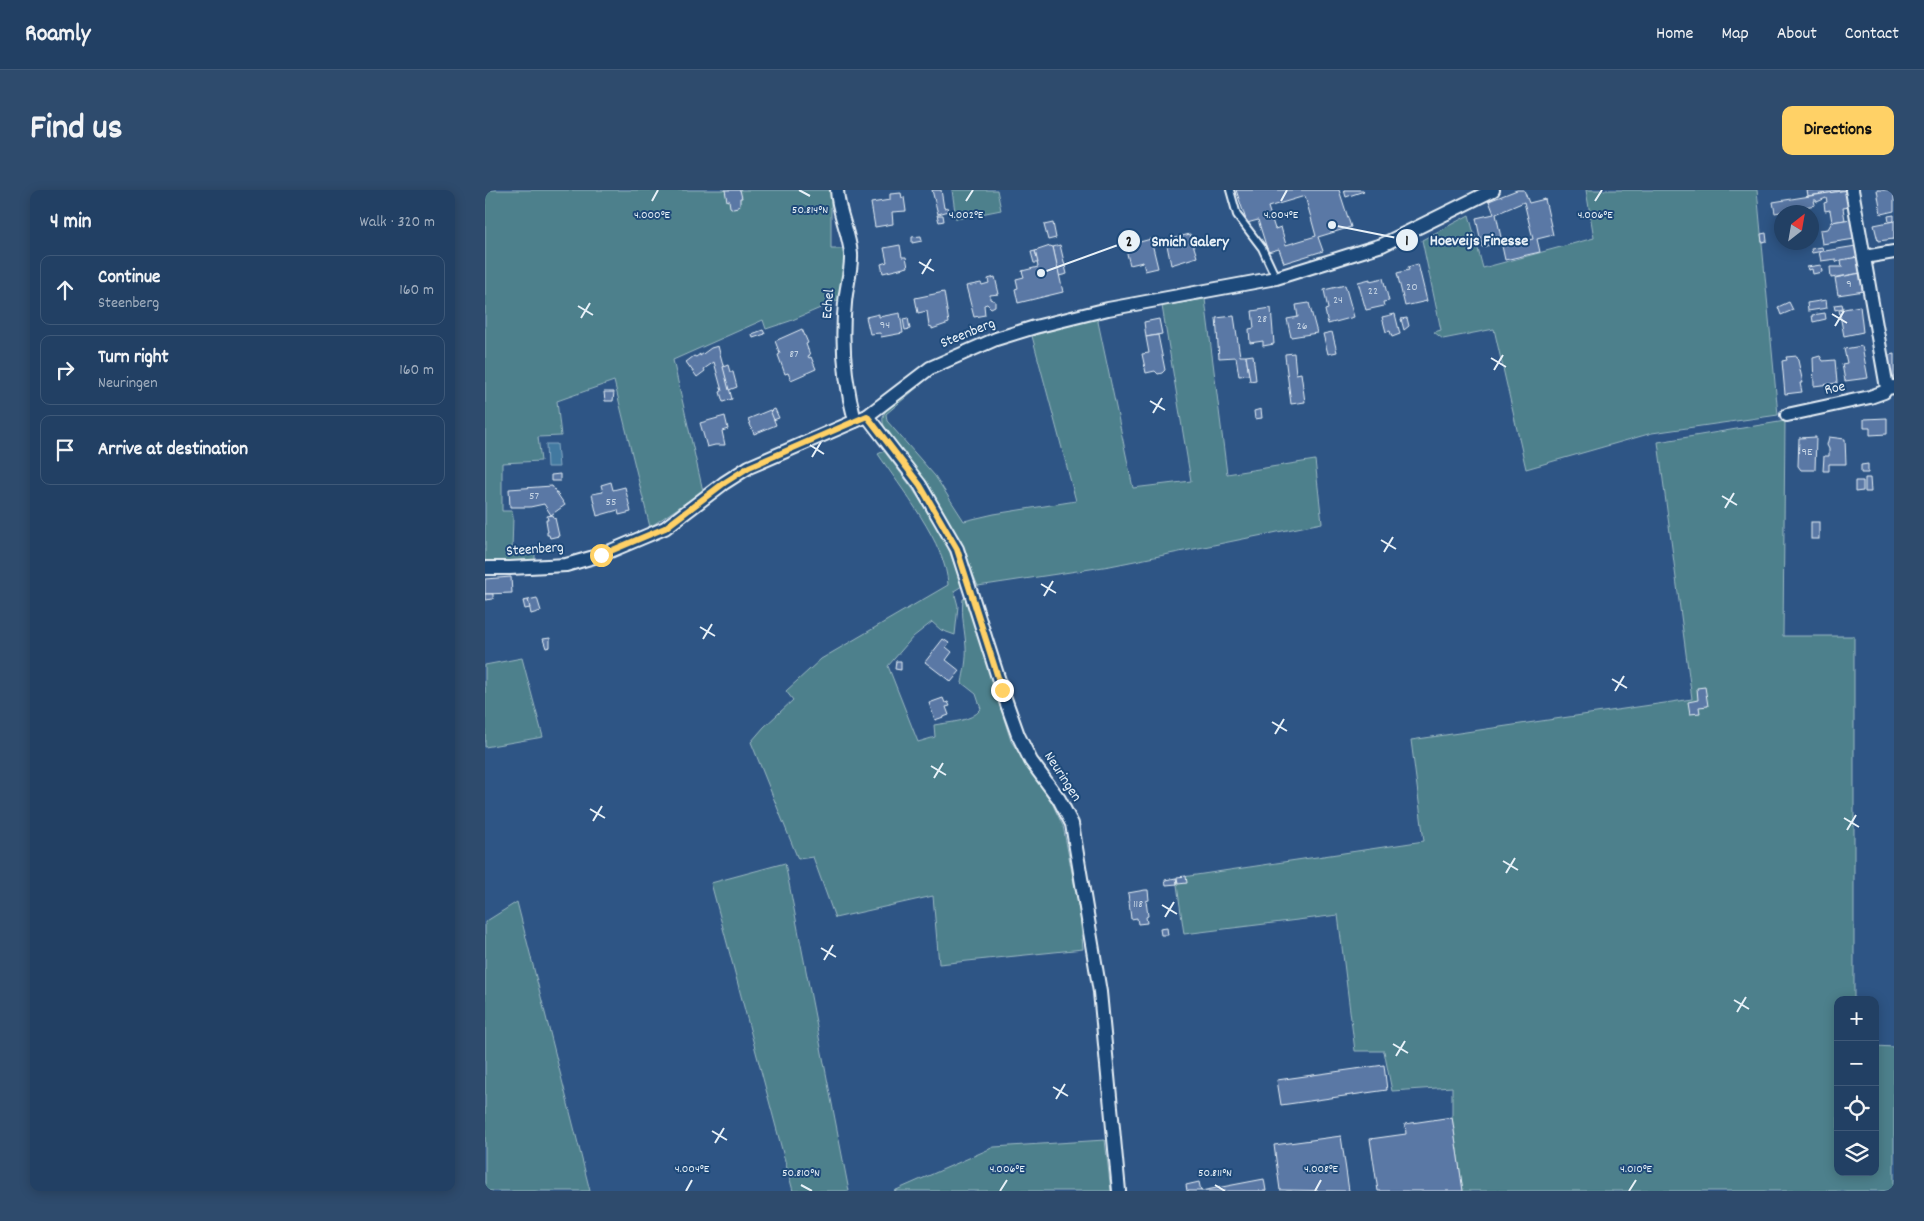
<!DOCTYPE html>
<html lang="en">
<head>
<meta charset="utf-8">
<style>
  :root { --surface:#224064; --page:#2e4b6d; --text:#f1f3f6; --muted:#a2afbf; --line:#3f5978; --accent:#ffd166 }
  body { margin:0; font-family:Dekko,sans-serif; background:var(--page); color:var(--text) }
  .controls { position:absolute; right:15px; bottom:15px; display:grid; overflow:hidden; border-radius:10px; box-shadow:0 2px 12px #0003 }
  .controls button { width:45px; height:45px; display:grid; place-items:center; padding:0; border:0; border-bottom:1px solid var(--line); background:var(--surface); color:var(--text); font:25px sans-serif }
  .compass { position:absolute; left:1289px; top:15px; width:45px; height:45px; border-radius:50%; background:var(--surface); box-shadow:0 2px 12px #0003; rotate:31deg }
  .stop { position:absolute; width:15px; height:15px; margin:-11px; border:4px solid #ffd166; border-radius:50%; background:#fff }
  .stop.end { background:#ffd166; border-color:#fff; box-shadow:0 1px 5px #0008 }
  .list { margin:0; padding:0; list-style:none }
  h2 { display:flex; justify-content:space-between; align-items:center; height:65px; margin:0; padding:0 20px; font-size:21px }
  h2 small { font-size:16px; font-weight:400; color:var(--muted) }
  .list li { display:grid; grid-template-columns:32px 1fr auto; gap:15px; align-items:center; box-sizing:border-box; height:70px; margin:0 10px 10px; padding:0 10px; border:1px solid var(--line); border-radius:10px }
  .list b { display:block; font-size:19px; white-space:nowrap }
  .list p { margin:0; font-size:16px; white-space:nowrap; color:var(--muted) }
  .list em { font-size:16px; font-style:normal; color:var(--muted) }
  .icon { flex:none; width:28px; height:28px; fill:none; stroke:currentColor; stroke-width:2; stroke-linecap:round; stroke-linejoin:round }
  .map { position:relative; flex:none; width:1409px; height:1001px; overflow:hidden; border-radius:10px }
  header { display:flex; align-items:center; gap:30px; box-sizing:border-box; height:70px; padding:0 25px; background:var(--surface); border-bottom:1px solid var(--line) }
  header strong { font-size:24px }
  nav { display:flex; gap:28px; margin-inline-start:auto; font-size:18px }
  .intro { display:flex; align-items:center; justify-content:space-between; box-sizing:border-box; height:120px; padding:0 30px }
  h1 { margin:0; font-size:35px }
  .button { padding:12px 22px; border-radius:10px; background:var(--accent); color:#111; font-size:18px; font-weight:700 }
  main { display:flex; gap:30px; padding:0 30px }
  aside { flex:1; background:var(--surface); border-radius:10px; box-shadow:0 2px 12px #0003 }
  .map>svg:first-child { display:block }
  .green { fill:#4d808c; stroke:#9ab8c2 }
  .water { fill:#4379a0; stroke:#85a9c3 }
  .building { fill:#5a78a5; stroke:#e8f1f8; fill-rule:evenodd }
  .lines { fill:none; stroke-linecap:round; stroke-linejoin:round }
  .service-casing { stroke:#e8f1f8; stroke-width:10 }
  .minor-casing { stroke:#e8f1f8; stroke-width:16 }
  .service { stroke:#1f4a7a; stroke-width:6 }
  .minor { stroke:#1f4a7a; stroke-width:12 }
  .route { stroke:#ffd166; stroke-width:6 }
  .ticks { fill:none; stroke:#e8f1f8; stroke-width:2 }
  .labels { text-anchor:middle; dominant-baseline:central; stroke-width:4; stroke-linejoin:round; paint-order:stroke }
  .number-label { font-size:12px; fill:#c4d3e3 }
  .street-label { font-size:15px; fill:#e8f1f8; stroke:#1f4a7a }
  .ticks-label { font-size:12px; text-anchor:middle; fill:#e8f1f8; stroke:#1f4a7a; stroke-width:4; stroke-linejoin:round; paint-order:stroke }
  .leader { fill:none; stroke:#e8f1f8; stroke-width:2 }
  .callout-dot { fill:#e8f1f8; stroke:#1f4a7a; stroke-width:2 }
  .mark-label { font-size:15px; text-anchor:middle; font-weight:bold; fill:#111 }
  .callout-label { font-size:16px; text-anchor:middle; font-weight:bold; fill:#e8f1f8; stroke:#1f4a7a; stroke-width:4; stroke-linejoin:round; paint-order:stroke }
</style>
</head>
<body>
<header>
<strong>Roamly</strong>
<nav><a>Home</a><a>Map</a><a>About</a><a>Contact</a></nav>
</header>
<div class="intro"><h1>Find us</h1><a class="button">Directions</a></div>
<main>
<aside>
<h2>4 min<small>Walk · 320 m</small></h2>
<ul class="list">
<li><svg class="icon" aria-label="ahead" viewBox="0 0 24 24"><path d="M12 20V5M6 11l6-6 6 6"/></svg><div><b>Continue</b><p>Steenberg</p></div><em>160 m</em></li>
<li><svg class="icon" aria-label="right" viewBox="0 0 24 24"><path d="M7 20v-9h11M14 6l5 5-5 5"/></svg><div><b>Turn right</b><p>Neuringen</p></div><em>160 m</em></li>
<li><svg class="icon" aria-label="arrive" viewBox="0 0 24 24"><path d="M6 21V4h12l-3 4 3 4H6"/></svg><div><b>Arrive at destination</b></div></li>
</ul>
</aside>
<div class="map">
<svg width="1409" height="1001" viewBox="0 0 1409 1001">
  <rect width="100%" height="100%" fill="#2e5585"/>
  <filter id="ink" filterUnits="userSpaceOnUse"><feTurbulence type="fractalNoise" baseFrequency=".02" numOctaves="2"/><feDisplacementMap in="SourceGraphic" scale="10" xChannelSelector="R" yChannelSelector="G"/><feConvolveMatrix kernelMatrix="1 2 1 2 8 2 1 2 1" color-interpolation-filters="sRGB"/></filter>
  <g filter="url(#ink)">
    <!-- green -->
    <g class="green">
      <polygon points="0,0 346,0 346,59 361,59 354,110 305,131 281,139 278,130 188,170 218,301 165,337 129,191 72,211 76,246 53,247 56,271 17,273 17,321 27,321 28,327 27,361 45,361 50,365 50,370 0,371"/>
      <polygon points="467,0 512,0 516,20 471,29"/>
      <polygon points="1101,0 1272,0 1293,225 1167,243 1041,279 1009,139 958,149 949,142 956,140 937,50 984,25 998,78 1109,48"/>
      <path d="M720,109L742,284L830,270L837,333L625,376L493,396C474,351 457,315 427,275C419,265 395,240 398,227C400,215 428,197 439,188L441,190L401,224L402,231L450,286L479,331L509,324L591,311L547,146L612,127L648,298L706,291L677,116Z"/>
      <polygon points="1300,231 1298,446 1369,446 1369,810 1353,810 1353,982 1390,982 1390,856 1409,857 1409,1001 978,1001 967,927 967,897 907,901 899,861 870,861 853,725 699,744 691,688 939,651 926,550 1207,509 1173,252"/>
      <path d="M399,261L427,298L460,349L477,396L469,401L473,416L470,445L456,440L447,432L428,447L403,476L433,552L450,547L449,535C465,532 486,532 496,519L491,504L477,493C479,481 482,470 481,457C480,441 476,426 478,409L481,408L526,551L567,613L578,636L595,724L598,759L454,774L448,706L350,728L328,667L313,669L266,552L279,537L308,510L301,501L336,469L463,395C462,355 415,297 393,264Z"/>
      <polygon points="37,468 58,547 0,557 0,475"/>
      <polygon points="300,673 364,1001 308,1001 226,693"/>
      <polygon points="32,712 105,1001 0,1001 0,732"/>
      <polygon points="620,950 626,1001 409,1001 509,957"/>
    </g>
    <!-- water -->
    <polygon class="water" points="61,254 72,254 74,277 62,277"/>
    <!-- building -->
    <g class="building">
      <polygon points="240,0 255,0 257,8 255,8 255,15 253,18 248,19 245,17 244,10 242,11"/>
      <polygon points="447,0 456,0 459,18 463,17 464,21 453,24"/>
      <path d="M751,0H854L866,37L833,47L838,61L799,73L794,59L783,62L773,30L762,33ZM820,6L831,46L801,55L796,37L790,39L783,17Z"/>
      <polygon points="859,0 878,0 879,1 861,7"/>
      <polygon points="1032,0 1039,0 1044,13 1060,9 1068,45 1052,49 1055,62 1020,70 1017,56 1048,49 1039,12 1011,24 1017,52 997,57 991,28 1009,24 1004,11"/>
      <polygon points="1322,0 1362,0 1323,6"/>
      <polygon points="1362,0 1365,17 1358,18 1360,30 1347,32 1345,20 1340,21 1339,13 1342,12 1341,8 1332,12 1331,10 1329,10 1330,15 1290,23 1288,12"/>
      <polygon points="1392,0 1409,0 1409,21 1396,24"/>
      <polygon points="416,3 417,8 419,7 421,21 407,22 408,34 390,37 386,13 405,10 405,4"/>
      <polygon points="452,25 458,25 459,31 454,32"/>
      <polygon points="1409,25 1409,31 1404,32 1403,26"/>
      <polygon points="1366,29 1370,49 1337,54 1335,40 1343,39 1347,32"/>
      <polygon points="1409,31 1409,49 1393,51 1389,35"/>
      <polygon points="568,33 571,48 563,50 559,35"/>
      <polygon points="1281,43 1282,51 1277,52 1276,44"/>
      <polygon points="705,44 712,67 686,75 681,50"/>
      <polygon points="436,46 437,51 427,53 427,47"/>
      <polygon points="666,49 673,78 660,81 658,72 645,75 640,56"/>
      <polygon points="415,55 417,67 421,67 423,77 398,83 396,74 402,72 399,58"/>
      <polygon points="575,55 582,84 574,86 568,57"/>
      <polygon points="565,56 568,57 578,102 533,113 530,99 533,98 531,89 539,87 537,81 553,77 550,61"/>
      <polygon points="1371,56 1373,67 1351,72 1351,69 1336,71 1334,62"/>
      <polygon points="1337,57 1338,61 1327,63 1326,59"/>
      <polygon points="550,61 553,73 549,73 546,62"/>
      <polygon points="1373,67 1376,83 1346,88 1345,77 1357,77 1356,70"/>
      <polygon points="933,74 942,111 920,116 912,83 924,80 923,77"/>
      <polygon points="1336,75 1337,82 1328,84 1327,79 1323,80 1322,77"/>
      <polygon points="1376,83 1379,101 1353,105 1350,88"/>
      <polygon points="510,87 514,104 505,105 505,109 510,111 510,116 506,118 502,114 499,115 500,125 489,127 481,96 496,93 497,95 504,93 503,89"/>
      <polygon points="898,88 904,111 898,112 899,116 881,120 873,92 885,89 885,91"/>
      <polygon points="860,95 869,127 843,134 840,120 843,119 839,100"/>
      <polygon points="459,102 464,133 447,139 447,137 444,136 442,121 433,123 430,108"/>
      <polygon points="1341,110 1342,118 1323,121 1322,113"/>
      <polygon points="1304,112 1308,120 1296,125 1293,117"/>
      <polygon points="824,113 832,143 806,147 802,129 813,127 811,115"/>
      <polygon points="1357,114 1358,118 1350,120 1349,115"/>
      <polygon points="1375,116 1378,142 1359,146 1354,120"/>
      <polygon points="786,118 789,154 778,156 778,151 765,153 764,139 769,138 767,121"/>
      <polygon points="415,123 418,143 396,147 395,143 385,144 381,127 394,124 394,127"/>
      <polygon points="1340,123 1341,129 1328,132 1327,125"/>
      <polygon points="910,124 915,144 907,147 905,141 901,142 897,127"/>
      <polygon points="749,126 755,166 761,166 764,185 754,186 751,167 734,168 731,128"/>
      <polygon points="423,128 425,139 420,140 418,129"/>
      <polygon points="922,128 924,136 919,140 916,129"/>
      <polygon points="674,129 677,144 661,147 659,132"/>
      <polygon points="317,139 323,153 321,154 325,165 323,166 324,168 326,167 331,179 306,190 303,183 300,184 293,165 295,164 290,151"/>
      <polygon points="278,140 280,144 268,148 267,144"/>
      <polygon points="847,142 852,162 843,164 838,144"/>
      <polygon points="673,145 680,180 677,183 673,184 670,181 661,183 657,164 664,163 661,147"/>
      <polygon points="233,156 247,209 238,212 235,202 237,201 229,172 219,179 220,181 212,187 201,172 209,166 211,167 215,164 215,166 226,158"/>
      <polygon points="1377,156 1383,188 1360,191 1357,174 1362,173 1359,159"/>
      <polygon points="809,163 811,184 816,183 820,212 806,214 800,166 800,164"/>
      <polygon points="1409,164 1409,189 1404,190 1400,166"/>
      <polygon points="768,165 771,190 765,191 761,166"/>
      <polygon points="1312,166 1318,193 1315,193 1317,202 1300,204 1297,171 1302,170 1301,167"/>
      <polygon points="1335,166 1338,171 1350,170 1352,193 1329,196 1328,168"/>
      <polygon points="243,175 245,182 248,182 252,197 244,200 238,177"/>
      <polygon points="119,202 129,202 128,211 120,211"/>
      <polygon points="290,219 294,228 288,230 285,221"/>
      <polygon points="776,219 777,228 770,229 769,221"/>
      <polygon points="285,220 291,235 269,244 263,229"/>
      <polygon points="240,226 243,239 237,241 240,255 230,255 222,257 215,233"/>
      <polygon points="1402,228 1402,244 1385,245 1385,238 1379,238 1379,229"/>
      <polygon points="1331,247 1330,280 1316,280 1313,276 1314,248"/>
      <polygon points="1344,247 1360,249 1361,274 1344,274 1344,281 1338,281 1339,266 1344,266 1344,259 1342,255"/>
      <polygon points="1383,274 1383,283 1376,283 1376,275"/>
      <polygon points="75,284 75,291 66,291 66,285"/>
      <polygon points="1380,288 1385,288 1386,302 1380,302"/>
      <polygon points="1370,291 1378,291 1378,301 1370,302"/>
      <polygon points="126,292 128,300 140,297 146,322 134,325 133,320 112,326 107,304 118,302 116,295"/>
      <polygon points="67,296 80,315 66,325 59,314 45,317 25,317 24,299"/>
      <polygon points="68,325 69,329 70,328 74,346 65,348 64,345 62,345 62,342 63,342 61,330 63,330 62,326"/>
      <rect x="1326" y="332" width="8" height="17"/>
      <polygon points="26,387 27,403 0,404 0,389"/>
      <polygon points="0,404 8,404 8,409 0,410"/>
      <polygon points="52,408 56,421 46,424 43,410"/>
      <polygon points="43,410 45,418 40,419 38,411"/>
      <polygon points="65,448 65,457 61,458 58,449"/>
      <polygon points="458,449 464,453 461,457 467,462 461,470 475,481 466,492 440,472"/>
      <polygon points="411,471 416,471 416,480 410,479"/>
      <polygon points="1220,497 1223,516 1214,517 1215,523 1205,524 1203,512 1213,510 1212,498"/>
      <polygon points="458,508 460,513 463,512 465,516 461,517 464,525 450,530 444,513"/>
      <polygon points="701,686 702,693 693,694 692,687"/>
      <polygon points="691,688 692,694 681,695 680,690"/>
      <polygon points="660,700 663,700 664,710 661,711 663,726 661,727 662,733 653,734 652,728 646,729 643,703"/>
      <polygon points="682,738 683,745 676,745 675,739"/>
      <polygon points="899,875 902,900 796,915 792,890"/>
      <polygon points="967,927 978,1001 893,1001 885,949 921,944 920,934"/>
      <polygon points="856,946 864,1001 795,1000 789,955"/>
      <polygon points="779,989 781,1001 702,1001 701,995 714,992 716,1001"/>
    </g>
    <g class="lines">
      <defs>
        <polyline id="service" points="745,0 752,25 777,58 791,88"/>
        <g id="minor">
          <path d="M352,0C353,22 364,42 366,64C367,79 361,97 360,113C356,152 360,193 370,231"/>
          <polyline points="1367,0 1402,198"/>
          <polyline points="1379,67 1409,62"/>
          <polyline points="1302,225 1385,207 1399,202 1402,198 1409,197"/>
          <polyline points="382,226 435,295 472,359 517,500 533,545 546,571 574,609 587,634 615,802 634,1001"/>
          <polyline points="0,378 25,378 81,375 116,365 180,338 239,293 264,277 382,226 445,178 511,149 550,137 623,119 791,88 897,55 1008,0"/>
        </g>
      </defs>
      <!-- service casing -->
      <use href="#service" class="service-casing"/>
      <!-- minor casing -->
      <use href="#minor" class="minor-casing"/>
      <!-- service -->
      <use href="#service" class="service"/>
      <!-- minor -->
      <use href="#minor" class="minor"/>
    </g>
  </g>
  <g class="lines" filter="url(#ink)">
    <!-- route -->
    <polyline class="route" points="116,365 180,338 239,293 264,277 382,226 435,295 472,359 517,500"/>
  </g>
  <!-- ticks -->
  <path class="ticks" d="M314,0L325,6M167,11L173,0M481,11L488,0M796,11L802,0M1110,11L1117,0M434,72L449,81M437,84L446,69M93,116L108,125M1347,124L1362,133M96,128L105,113M1350,136L1359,121M1006,168L1021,177M1009,180L1018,165M665,211L680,220M668,223L677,208M325,255L339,264M327,267L336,252M1237,306L1252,315M1240,318L1249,303M896,350L911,359M899,362L908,347M556,394L571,403M559,406L568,391M215,437L230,446M218,449L227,434M1127,489L1142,498M1130,501L1139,486M787,532L802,541M790,544L799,529M446,576L461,585M449,588L458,573M105,619L120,628M1359,628L1374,637M108,631L117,616M1362,640L1371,625M1018,671L1033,680M1021,683L1030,668M677,715L692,724M680,727L689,712M336,758L351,767M339,770L348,755M1249,810L1264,819M1252,822L1261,807M908,854L923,863M911,866L920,851M568,897L583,906M571,909L580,894M227,941L242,950M230,953L239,938M316,995L327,1001M730,995L740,1001M201,1001L207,990M515,1001L522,990M830,1001L836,990M1144,1001L1151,990"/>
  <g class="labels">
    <!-- number labels -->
    <g class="number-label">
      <text x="1364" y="94">9</text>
      <text x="927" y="97">20</text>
      <text x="888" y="101">22</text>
      <text x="853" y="110">24</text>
      <text x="777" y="129">28</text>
      <text x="400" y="135">94</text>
      <text x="817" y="136">26</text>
      <text x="309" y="164">87</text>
      <text x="1322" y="262">9E</text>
      <text x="49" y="306">57</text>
      <text x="126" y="312">55</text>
      <text x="653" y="714">118</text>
    </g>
    <!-- street labels -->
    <g class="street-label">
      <text transform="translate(344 114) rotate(-85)">Echel</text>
      <text transform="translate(483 144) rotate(-22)">Steenberg</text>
      <text transform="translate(1350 199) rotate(-12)">Roe</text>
      <text transform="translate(50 360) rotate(-4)">Steenberg</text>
      <text transform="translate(577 587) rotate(57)">Neuringen</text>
    </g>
  </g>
  <g class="ticks-label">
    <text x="325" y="23">50.814°N</text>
    <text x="167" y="28">4.000°E</text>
    <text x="481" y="28">4.002°E</text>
    <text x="796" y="28">4.004°E</text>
    <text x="1110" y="28">4.006°E</text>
    <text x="207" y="982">4.004°E</text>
    <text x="522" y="982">4.006°E</text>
    <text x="836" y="982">4.008°E</text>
    <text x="1151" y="982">4.010°E</text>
    <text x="316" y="986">50.810°N</text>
    <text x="730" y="986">50.811°N</text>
  </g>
  <!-- callouts -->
  <path class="leader" d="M847 35L922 50M556 83L644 51"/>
  <g class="callout-dot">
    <circle cx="847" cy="35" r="5"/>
    <circle cx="556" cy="83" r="5"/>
    <circle cx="922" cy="50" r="12"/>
    <circle cx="644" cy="51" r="12"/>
  </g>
  <g class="mark-label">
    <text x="922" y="55">1</text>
    <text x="644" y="56">2</text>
  </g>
  <g class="callout-label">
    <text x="994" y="55">Hoeveijs Finesse</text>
    <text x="705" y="56">Smich Galery</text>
  </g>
</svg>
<div class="controls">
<button>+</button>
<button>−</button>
<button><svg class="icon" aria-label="locate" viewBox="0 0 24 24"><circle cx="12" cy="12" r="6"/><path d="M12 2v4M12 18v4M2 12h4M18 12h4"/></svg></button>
<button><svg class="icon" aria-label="layers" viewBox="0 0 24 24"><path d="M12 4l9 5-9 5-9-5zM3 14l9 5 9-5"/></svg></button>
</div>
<svg class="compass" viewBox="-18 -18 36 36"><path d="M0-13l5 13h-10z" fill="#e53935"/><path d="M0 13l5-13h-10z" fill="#a2afbf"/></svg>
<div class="stop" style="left:116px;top:365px"></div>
<div class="stop end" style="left:517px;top:500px"></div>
</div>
</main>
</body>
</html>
